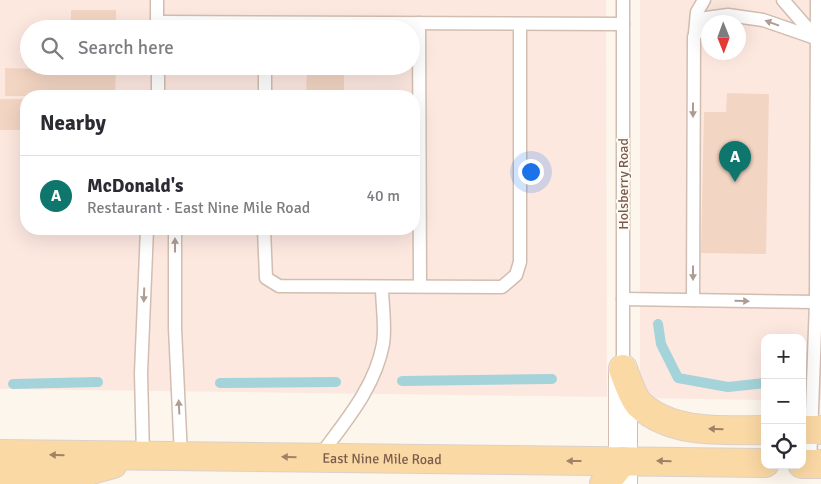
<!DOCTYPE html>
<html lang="en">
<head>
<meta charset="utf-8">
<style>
  :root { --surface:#fff; --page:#f7f7f7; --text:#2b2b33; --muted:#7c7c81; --line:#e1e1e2; --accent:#0f766e }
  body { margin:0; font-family:Signika,sans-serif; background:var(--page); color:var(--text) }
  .controls { position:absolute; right:15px; bottom:15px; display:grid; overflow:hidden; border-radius:10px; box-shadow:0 5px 20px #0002 }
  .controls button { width:45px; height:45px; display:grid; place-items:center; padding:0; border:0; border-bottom:1px solid var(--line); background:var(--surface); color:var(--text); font:25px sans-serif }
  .compass { position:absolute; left:701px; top:15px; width:45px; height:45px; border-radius:50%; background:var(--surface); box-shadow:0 5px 20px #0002; rotate:179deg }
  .you { position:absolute; left:530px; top:171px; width:18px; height:18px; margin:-12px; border:4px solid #fff; border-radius:50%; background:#1a73e8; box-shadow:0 0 0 8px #1a73e833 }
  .badge { display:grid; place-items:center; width:32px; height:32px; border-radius:50%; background:var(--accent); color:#fff; font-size:16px; font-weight:700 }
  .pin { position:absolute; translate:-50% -41px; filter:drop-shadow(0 1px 2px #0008) }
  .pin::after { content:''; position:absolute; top:26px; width:18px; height:15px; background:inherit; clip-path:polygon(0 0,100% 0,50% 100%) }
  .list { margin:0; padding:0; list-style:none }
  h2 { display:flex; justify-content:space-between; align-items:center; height:65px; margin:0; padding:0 20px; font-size:21px }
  h2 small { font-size:16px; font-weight:400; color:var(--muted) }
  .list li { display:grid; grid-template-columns:32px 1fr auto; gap:15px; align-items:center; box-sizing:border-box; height:80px; padding:0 20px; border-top:1px solid var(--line) }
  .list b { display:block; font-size:19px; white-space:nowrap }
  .list p { margin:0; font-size:16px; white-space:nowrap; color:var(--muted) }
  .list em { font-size:16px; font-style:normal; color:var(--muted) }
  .icon { flex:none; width:28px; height:28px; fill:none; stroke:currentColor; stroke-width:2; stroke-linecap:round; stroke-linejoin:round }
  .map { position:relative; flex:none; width:821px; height:484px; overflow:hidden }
  .search { position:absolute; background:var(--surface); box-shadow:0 5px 20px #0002; left:20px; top:20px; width:400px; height:55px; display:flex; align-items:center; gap:12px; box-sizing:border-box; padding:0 18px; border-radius:28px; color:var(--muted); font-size:19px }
  .panel { position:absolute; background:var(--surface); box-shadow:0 5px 20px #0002; left:20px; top:90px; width:400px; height:145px; border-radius:20px }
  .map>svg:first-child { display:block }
  .commercial { fill:#fde8e0; fill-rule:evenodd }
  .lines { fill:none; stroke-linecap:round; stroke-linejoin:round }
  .stream { stroke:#a5d3da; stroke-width:10 }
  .building { fill:#f3d5c3 }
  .service-casing { stroke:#d1beb0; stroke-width:15 }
  .tertiary-casing { stroke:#d1beb0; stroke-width:30 }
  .primary-casing { stroke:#dad1cd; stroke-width:30 }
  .service { stroke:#fff; stroke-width:12 }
  .tertiary { stroke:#fff; stroke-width:28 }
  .primary { stroke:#fbd9a5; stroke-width:28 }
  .oneway { fill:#af9d94 }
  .oneway2 { fill:#a18267 }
  .labels { text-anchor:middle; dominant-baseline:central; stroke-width:4; stroke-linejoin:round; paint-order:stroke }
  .street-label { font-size:14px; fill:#7a5c4d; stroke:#fffaf3 }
</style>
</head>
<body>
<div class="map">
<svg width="821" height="484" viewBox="0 0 821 484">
  <rect width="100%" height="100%" fill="#fdf6ec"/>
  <!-- commercial -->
  <g class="commercial">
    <path d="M0,0H606L607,397L0,389ZM29,29H411V66H29ZM26,96H414V229H26Z"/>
    <path d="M640,0H821V400H802V338H765V400L640,398ZM708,22H738V52H708Z"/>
  </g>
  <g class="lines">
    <!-- stream -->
    <g class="stream">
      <polyline points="658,324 661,344 678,378 728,387 765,383"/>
      <polyline points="402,381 552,379"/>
      <polyline points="220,383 336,382"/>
      <polyline points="13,384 98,382"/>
    </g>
  </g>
  <!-- building -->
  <g class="building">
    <polygon points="71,10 116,10 116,29 38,29 38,21 71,21"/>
    <polygon points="37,66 116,66 115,96 5,96 5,68 37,69"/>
    <polygon points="307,66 344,66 344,96 306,96"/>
    <polygon points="727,93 769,94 766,254 701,253 704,112 726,112"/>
    <rect x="0" y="99" width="26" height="31"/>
  </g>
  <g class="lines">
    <defs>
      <g id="service">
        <polyline points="157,0 157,29"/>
        <polyline points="783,0 816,38"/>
        <polyline points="157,22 623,24"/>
        <polyline points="419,23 420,286"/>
        <polyline points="695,33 697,12 704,0"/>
        <polyline points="158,66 158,96"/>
        <polyline points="265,96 265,66"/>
        <polyline points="175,229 175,328 181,456"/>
        <polyline points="264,229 266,278 279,286 502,287 516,275 520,262 520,24"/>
        <polyline points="623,299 816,302"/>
        <polyline points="693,300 694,37 706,18 728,15 763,20 821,40"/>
        <polyline points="623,369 623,0"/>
        <polyline points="143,456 141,373 147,229"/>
        <path d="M319,457C344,423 375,388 383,344C386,326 382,305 382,287"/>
        <polyline points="810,464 816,302 817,0"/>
      </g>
      <polyline id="tertiary" points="623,484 623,369"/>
      <g id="primary">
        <path d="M623,369C627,379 632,396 639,404C672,435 723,430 765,430"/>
        <polyline points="802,430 821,430"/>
        <path id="s1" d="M0,454L765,463"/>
        <polyline points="802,464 821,464"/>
        <polyline points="0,481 48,482 113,464"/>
        <polyline points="604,484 623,461"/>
      </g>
    </defs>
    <!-- service casing -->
    <use href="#service" class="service-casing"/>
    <!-- tertiary casing -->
    <use href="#tertiary" class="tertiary-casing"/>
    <!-- primary casing -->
    <use href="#primary" class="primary-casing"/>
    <!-- service -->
    <use href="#service" class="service"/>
    <!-- tertiary -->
    <use href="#tertiary" class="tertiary"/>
    <!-- primary -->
    <use href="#primary" class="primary"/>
  </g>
  <!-- one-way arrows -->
  <defs><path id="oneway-solid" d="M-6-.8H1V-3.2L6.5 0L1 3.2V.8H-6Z" transform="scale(1.25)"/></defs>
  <g class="oneway">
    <use href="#oneway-solid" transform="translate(772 23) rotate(-160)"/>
    <use href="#oneway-solid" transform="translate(693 110) rotate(90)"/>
    <use href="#oneway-solid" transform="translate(175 245) rotate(-90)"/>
    <use href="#oneway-solid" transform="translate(693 273) rotate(90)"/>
    <use href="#oneway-solid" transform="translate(144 295) rotate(92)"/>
    <use href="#oneway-solid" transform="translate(742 301) rotate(1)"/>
    <use href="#oneway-solid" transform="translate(179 407) rotate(-93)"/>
  </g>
  <g class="oneway2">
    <use href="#oneway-solid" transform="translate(716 429) rotate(-179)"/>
    <use href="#oneway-solid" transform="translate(57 455) rotate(-179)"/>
    <use href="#oneway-solid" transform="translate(289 457) rotate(-179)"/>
    <use href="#oneway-solid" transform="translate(574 461) rotate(-180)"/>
    <use href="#oneway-solid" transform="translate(664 461) rotate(-179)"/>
  </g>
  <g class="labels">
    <!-- street labels -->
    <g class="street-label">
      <text transform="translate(623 184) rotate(-90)">Holsberry Road</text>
      <text stroke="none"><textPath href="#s1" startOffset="382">East Nine Mile Road</textPath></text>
    </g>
  </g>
</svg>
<div class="controls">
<button>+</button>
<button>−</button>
<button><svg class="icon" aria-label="locate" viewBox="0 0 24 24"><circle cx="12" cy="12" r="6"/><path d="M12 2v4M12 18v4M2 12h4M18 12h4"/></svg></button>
</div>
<svg class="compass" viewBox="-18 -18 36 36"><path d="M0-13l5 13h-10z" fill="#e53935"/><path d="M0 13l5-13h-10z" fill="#7c7c81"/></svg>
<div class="you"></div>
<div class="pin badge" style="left:735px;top:182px">A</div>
<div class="search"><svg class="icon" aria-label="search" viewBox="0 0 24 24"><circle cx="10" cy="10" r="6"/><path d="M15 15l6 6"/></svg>Search here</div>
<section class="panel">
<h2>Nearby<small></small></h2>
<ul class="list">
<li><span class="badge">A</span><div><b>McDonald's</b><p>Restaurant · East Nine Mile Road</p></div><em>40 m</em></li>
</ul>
</section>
</div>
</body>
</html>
